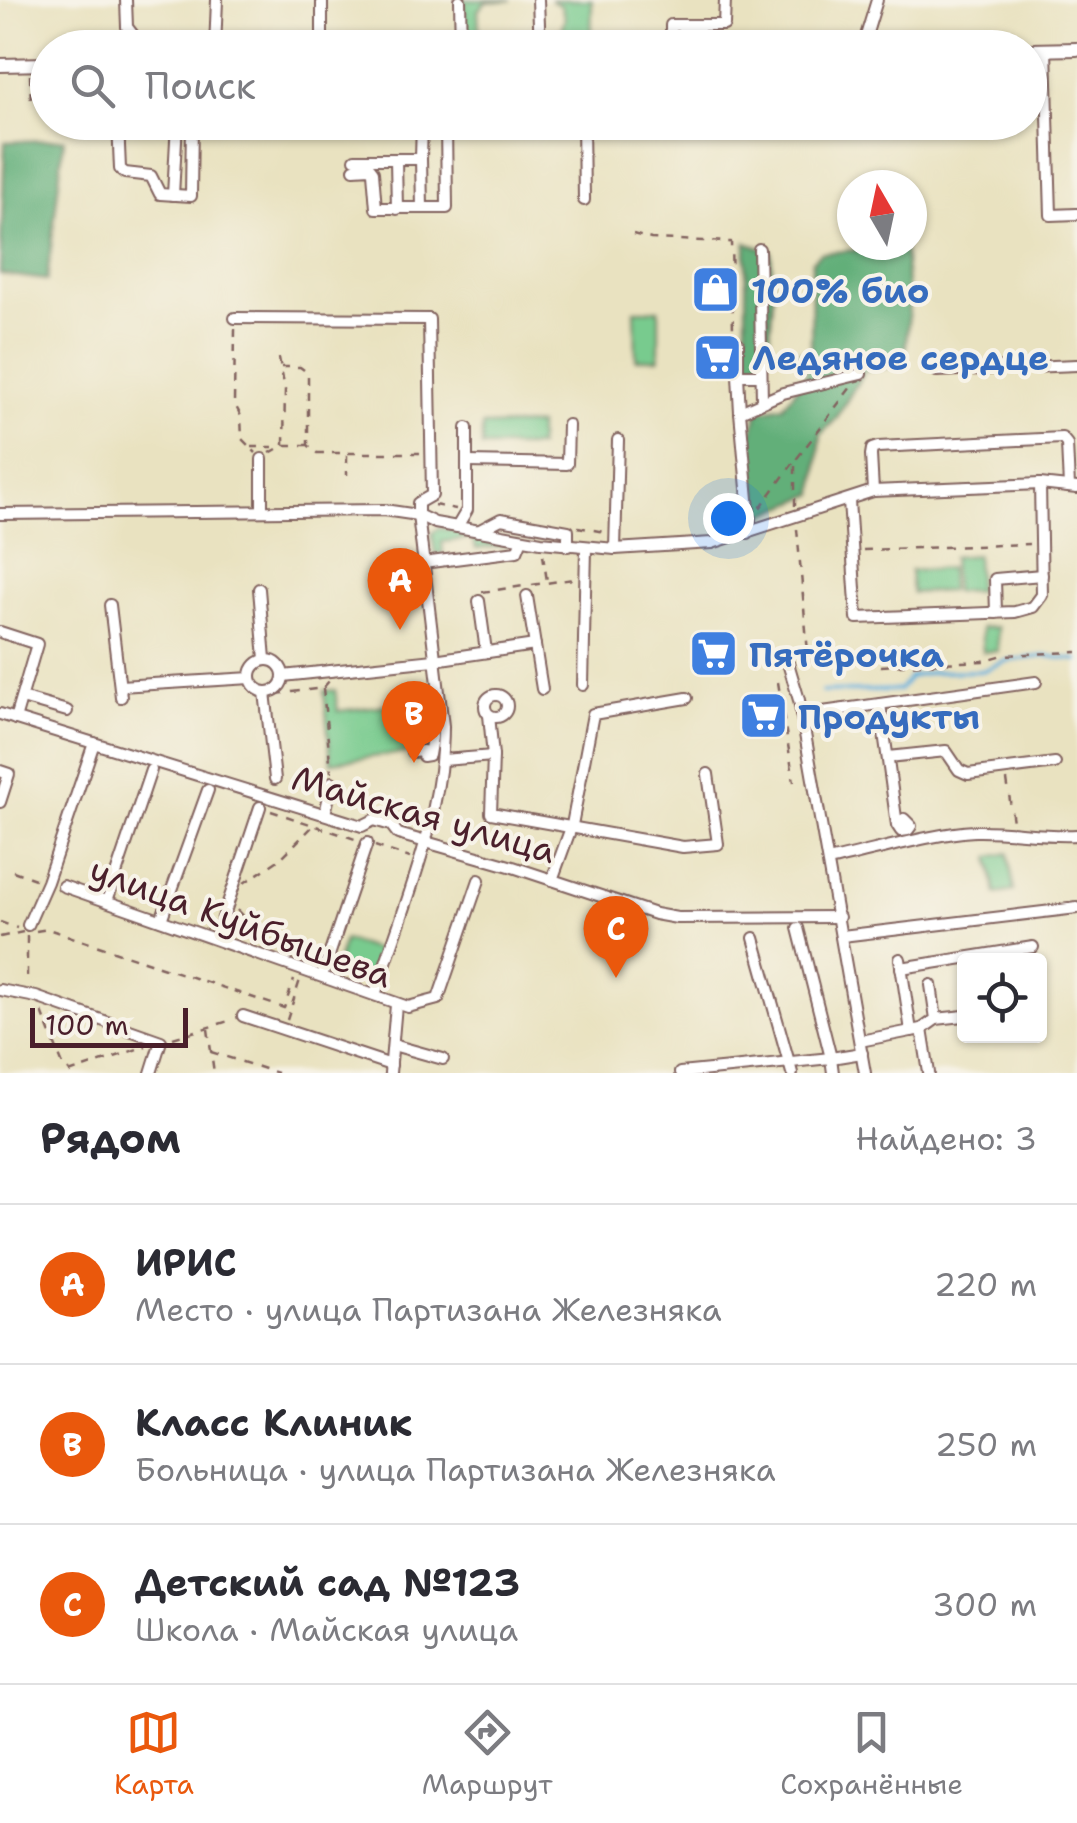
<!DOCTYPE html>
<html lang="ru">
<head>
<meta charset="utf-8">
<style>
  :root { --surface:#fff; --page:#f2f2f3; --text:#2b2b33; --muted:#7c7c81; --line:#e1e1e2; --accent:#ea580c }
  body { margin:0; font-family:"Shantell Sans",sans-serif; background:var(--page); color:var(--text) }
  .controls { position:absolute; right:30px; bottom:30px; display:grid; overflow:hidden; border-radius:10px; box-shadow:0 2px 8px #0004 }
  .controls button { width:90px; height:90px; display:grid; place-items:center; padding:0; border:0; border-bottom:2px solid var(--line); background:var(--surface); color:var(--text); font:50px sans-serif }
  .compass { position:absolute; left:837px; top:170px; width:90px; height:90px; border-radius:50%; background:var(--surface); box-shadow:0 2px 8px #0004; rotate:351deg }
  .scale { position:absolute; left:30px; bottom:25px; width:158px; box-sizing:border-box; padding-left:10px; border:5px solid #4a1f2b; border-top:0; font-size:28px; line-height:35px; white-space:nowrap; color:#4a1f2b; -webkit-text-stroke:8px #f7f3e8; paint-order:stroke }
  .you { position:absolute; left:728px; top:518px; width:35px; height:35px; margin:-25px; border:8px solid #fff; border-radius:50%; background:#1a73e8; box-shadow:0 0 0 15px #1a73e833 }
  .badge { display:grid; place-items:center; width:65px; height:65px; border-radius:50%; background:var(--accent); color:#fff; font-size:32px; font-weight:700 }
  .pin { position:absolute; translate:-50% -82px; filter:drop-shadow(0 2px 5px #0008) }
  .pin::after { content:''; position:absolute; top:52px; width:35px; height:30px; background:inherit; clip-path:polygon(0 0,100% 0,50% 100%) }
  .list { margin:0; padding:0; list-style:none }
  h2 { display:flex; justify-content:space-between; align-items:center; height:130px; margin:0; padding:0 40px; font-size:42px }
  h2 small { font-size:32px; font-weight:400; color:var(--muted) }
  .list li { display:grid; grid-template-columns:65px 1fr auto; gap:30px; align-items:center; box-sizing:border-box; height:160px; padding:0 40px; border-top:2px solid var(--line) }
  .list b { display:block; font-size:38px; white-space:nowrap }
  .list p { margin:0; font-size:32px; white-space:nowrap; color:var(--muted) }
  .list em { font-size:32px; font-style:normal; color:var(--muted) }
  .icon { flex:none; width:55px; height:55px; fill:none; stroke:currentColor; stroke-width:2; stroke-linecap:round; stroke-linejoin:round }
  .map { position:relative; flex:none; width:1077px; height:1073px; overflow:hidden }
  .search { position:absolute; background:var(--surface); box-shadow:0 2px 8px #0004; left:30px; right:30px; top:30px; height:110px; display:flex; align-items:center; gap:25px; box-sizing:border-box; padding:0 35px; border-radius:55px; color:var(--muted); font-size:38px }
  .sheet { height:610px; background:var(--surface) }
  nav { display:flex; justify-content:space-around; align-items:center; box-sizing:border-box; height:140px; border-top:2px solid var(--line); background:var(--surface); font-size:28px; color:var(--muted) }
  nav a { display:grid; justify-items:center; gap:5px }
  nav .on { color:var(--accent) }
  .map>svg:first-child { display:block }
  .green { fill:#78cb8e; stroke:#61755c; stroke-width:2.5 }
  .forest { fill:#62af79; stroke:#566752; stroke-width:2.5 }
  .lines { fill:none; stroke-linecap:round; stroke-linejoin:round }
  .stream { stroke:#62b0dc; stroke-width:4 }
  .minor-tunnel { stroke:#c9bba2; stroke-width:10; stroke-dasharray:10 5; stroke-linecap:butt }
  .minor-casing { stroke:#82635f; stroke-width:14 }
  .major-casing { stroke:#82635f; stroke-width:16 }
  .path { stroke:#82635f; stroke-width:2.5; stroke-dasharray:8 8; stroke-linecap:butt }
  .minor { stroke:#fff; stroke-width:10 }
  .major { stroke:#fff; stroke-width:12 }
  .labels { text-anchor:middle; dominant-baseline:central; stroke-width:8; stroke-linejoin:round; paint-order:stroke }
  .shop-label { font-size:35px; font-weight:bold; fill:#366cbe; stroke:#f7f3e8; text-anchor:start }
  .street-label { font-size:35px; fill:#4a1f2b; stroke:#f7f3e8 }
</style>
</head>
<body>
<div class="map">
<svg width="1077" height="1073" viewBox="0 0 1077 1073">
  <rect width="100%" height="100%" fill="#f7f3e8"/>
  <filter id="ink" filterUnits="userSpaceOnUse"><feTurbulence type="fractalNoise" baseFrequency=".01" numOctaves="2"/><feDisplacementMap in="SourceGraphic" scale="20" xChannelSelector="R" yChannelSelector="G"/><feConvolveMatrix kernelMatrix="1 2 1 2 8 2 1 2 1" color-interpolation-filters="sRGB"/></filter>
  <filter id="wash" filterUnits="userSpaceOnUse"><feTurbulence type="fractalNoise" baseFrequency=".0048" numOctaves="4" result="noise"/><feDisplacementMap in="SourceGraphic" scale="40" xChannelSelector="R" yChannelSelector="G"/><feGaussianBlur stdDeviation="2.25" result="paint"/><feColorMatrix in="noise" values="0 0 0 0 0 0 0 0 0 0 0 0 0 0 0 0 0 1.4 0 .05"/><feComposite in="paint" operator="in"/></filter>
  <g filter="url(#wash)">
    <rect width="100%" height="100%" fill="#e9e2c0"/>
    <!-- green -->
    <g class="green">
      <polygon points="464,0 512,0 486,2 478,10 479,29 492,37 491,47 465,47"/>
      <polygon points="550,0 592,0 591,45 548,46 548,33 561,30 565,19 561,6"/>
      <polygon points="635,310 659,310 659,359 636,359"/>
      <polygon points="538,425 538,447 482,447 482,426"/>
      <polygon points="439,528 515,542 515,544 476,549 473,538 442,542 443,553 435,554 432,533"/>
      <polygon points="976,555 978,591 954,592 952,557"/>
      <polygon points="949,568 950,591 912,593 910,571"/>
      <polygon points="997,627 998,651 983,652 981,628"/>
      <polygon points="335,690 338,711 404,703 412,752 331,762 324,691"/>
      <polygon points="1008,853 1014,891 996,894 990,857"/>
      <polygon points="344,940 380,951 370,982 334,971"/>
    </g>
    <!-- forest -->
    <g class="forest">
      <polygon points="64,139 47,280 0,274 5,142"/>
      <polygon points="746,242 771,251 773,298 769,350 811,353 812,261 820,253 904,246 909,313 904,365 864,371 836,419 821,434 815,494 762,516 748,449 758,411 783,406 803,380 811,358 769,354 746,368"/>
    </g>
    <g class="lines">
      <!-- stream -->
      <polyline class="stream" points="822,692 899,690 910,677 932,672 982,671 1006,661 1046,656 1077,660"/>
    </g>
  </g>
  <g filter="url(#ink)">
    <g class="lines">
      <!-- minor-tunnel -->
      <polyline class="minor-tunnel" points="700,345 722,344"/>
      <defs>
        <g id="minor">
          <polyline points="126,0 127,27 134,36 134,48"/>
          <polyline points="322,0 322,48"/>
          <polyline points="460,0 461,48"/>
          <polyline points="538,0 540,48"/>
          <polyline points="215,48 217,0"/>
          <polyline points="671,48 671,25 724,25 725,0"/>
          <polyline points="858,48 866,36 877,0"/>
          <polyline points="1046,49 1051,215 1077,214"/>
          <polyline points="118,122 120,169 125,173 151,176 160,194 191,196 192,122"/>
          <polyline points="583,122 584,200"/>
          <polyline points="355,159 421,159 422,208 447,208 446,122"/>
          <polyline points="396,159 397,209"/>
          <polyline points="421,159 422,122"/>
          <polyline points="354,169 370,168 373,172 376,208 422,208"/>
          <polyline points="173,195 177,122"/>
          <polyline points="759,249 762,400"/>
          <path d="M235,318L429,319L432,495L418,503V515L443,726C443,818 403,908 375,995"/>
          <polyline points="722,344 738,343 738,375 760,375"/>
          <polyline points="937,371 1077,365"/>
          <polyline points="738,375 740,412"/>
          <polyline points="468,462 567,464 568,425"/>
          <polyline points="1040,484 1077,488"/>
          <polyline points="873,491 871,455 872,449 878,447 1062,438 1067,444 1069,487"/>
          <polyline points="262,511 262,459"/>
          <polyline points="0,514 384,510 418,515 435,523 541,542 615,549 712,543 873,491 1040,484 1042,595 1033,607 1015,612 857,618 849,501"/>
          <polyline points="457,527 467,510 467,428"/>
          <polyline points="478,531 501,519 568,531 568,546"/>
          <polyline points="748,533 750,521 740,412 783,393 861,374"/>
          <polyline points="615,549 618,440"/>
          <polyline points="423,563 517,551 522,539"/>
          <polyline points="259,589 265,659"/>
          <polyline points="527,596 542,689"/>
          <polyline points="479,601 486,651"/>
          <polyline points="110,605 121,697"/>
          <polyline points="996,613 995,579 1042,575"/>
          <polyline points="0,632 37,644 15,719"/>
          <circle cx="267" cy="676" r="16"/>
          <polyline points="788,663 799,700 865,1073"/>
          <polyline points="283,676 434,660 535,645"/>
          <polyline points="583,685 586,548"/>
          <polyline points="120,686 251,678"/>
          <polyline points="265,692 275,779"/>
          <circle cx="496" cy="706" r="11"/>
          <polyline points="22,698 67,711"/>
          <polyline points="880,704 897,825 901,831 908,830 911,826 904,819 897,825"/>
          <polyline points="0,714 362,826 374,820 391,825 398,834 513,867 655,914 677,918 839,917"/>
          <polygon points="428,714 432,737 429,755 423,756 423,751 412,752 406,716"/>
          <polyline points="489,715 493,756"/>
          <polyline points="801,715 1036,682"/>
          <polyline points="888,757 946,751 959,770 968,774 1055,763"/>
          <polyline points="443,760 493,756 491,813 683,847 718,844 708,774"/>
          <polyline points="0,771 9,774 0,802"/>
          <polyline points="325,814 332,782"/>
          <path d="M828,861C871,852 933,833 975,831C1009,830 1043,837 1077,835"/>
          <polyline points="552,880 572,825 593,714 687,698"/>
          <polyline points="63,886 408,1007 438,999 479,880"/>
          <polyline points="107,901 151,770"/>
          <polyline points="161,920 208,790"/>
          <polyline points="28,925 47,882 94,743"/>
          <polyline points="798,928 831,1058 862,1053"/>
          <polyline points="842,936 1077,908"/>
          <polyline points="754,938 792,1073"/>
          <polyline points="216,939 260,807"/>
          <polyline points="901,968 1033,947"/>
          <polyline points="322,976 367,843"/>
          <polyline points="0,990 36,997 161,1041 151,1073"/>
          <polyline points="243,1016 391,1065"/>
          <polyline points="936,1019 964,1016"/>
          <polyline points="922,1029 936,1019 931,985"/>
          <polyline points="911,1031 922,1029 929,1073"/>
          <polyline points="860,1041 911,1031 900,959"/>
          <polyline points="393,1045 443,1059"/>
          <polyline points="390,1073 396,1005"/>
          <polyline points="680,1073 831,1058 833,1073"/>
        </g>
        <g id="major">
          <polyline points="1030,50 1077,49"/>
          <polyline points="0,65 48,64"/>
        </g>
      </defs>
      <!-- minor casing -->
      <use href="#minor" class="minor-casing"/>
      <!-- major casing -->
      <use href="#major" class="major-casing"/>
      <!-- path -->
      <g class="path">
        <polyline points="833,45 833,48"/>
        <polyline points="30,75 31,105"/>
        <polyline points="633,234 651,239 731,242 733,331"/>
        <polyline points="235,329 234,403 241,416 242,439 256,453"/>
        <polyline points="281,367 300,367 308,373 308,445 317,453 421,453"/>
        <polyline points="285,445 307,445"/>
        <polyline points="251,447 273,447"/>
        <polyline points="270,453 284,445 285,390 279,358"/>
        <polyline points="347,455 347,475"/>
        <polyline points="434,505 456,509"/>
        <polyline points="795,506 795,461 851,387"/>
        <polyline points="760,508 794,462"/>
        <polyline points="578,527 604,532"/>
        <polyline points="797,529 809,664 864,662 881,666 983,661 1003,655 1077,652"/>
        <polyline points="863,550 1029,544"/>
        <polyline points="543,555 547,581"/>
        <polyline points="532,585 573,579"/>
        <polyline points="482,592 524,586"/>
        <polyline points="778,682 794,782"/>
        <polyline points="323,688 331,772"/>
        <polyline points="276,694 323,688 329,681"/>
        <polyline points="1007,780 1013,822"/>
        <polyline points="271,811 358,840"/>
        <polyline points="375,846 410,858"/>
        <polyline points="13,871 35,879"/>
        <polyline points="244,883 280,859 314,825"/>
        <polyline points="237,910 272,949"/>
        <polyline points="0,922 17,928"/>
        <polyline points="36,931 48,929 284,1008 294,980"/>
        <polyline points="27,936 27,983"/>
        <polyline points="0,937 23,932"/>
        <polyline points="42,1012 63,1065 70,1072"/>
        <polyline points="287,1020 300,980"/>
        <polyline points="208,1029 214,1073"/>
        <polyline points="173,1038 232,1020"/>
        <polyline points="211,1052 277,1073"/>
        <polyline points="69,1073 146,1046"/>
      </g>
      <!-- minor -->
      <use href="#minor" class="minor"/>
      <!-- major -->
      <use href="#major" class="major"/>
    </g>
  </g>
  <!-- icons -->
  <defs>
    <symbol id="shop-square" viewBox="-11 -11 22 22"><rect x="-9" y="-9" width="18" height="18" rx="4" fill="#3f7fe0" stroke="#f7f3e8"/><path d="M-5-2.5h2.3a2.7 3.5 0 0 1 5.4 0H5L5.5 6h-11ZM-1.5-2.5h3a1.5 2.3 0 0 0-3 0Z" fill="#fff"/></symbol>
    <symbol id="supermarket-square" viewBox="-11 -11 22 22"><rect x="-9" y="-9" width="18" height="18" rx="4" fill="#3f7fe0" stroke="#f7f3e8"/><path d="M-6-5.5h2.5l.6 2H6L4.5 2H-2.5L-4.4-4H-6ZM-1.5 3.2a1.3 1.3 0 1 0 .1 0ZM3 3.2a1.3 1.3 0 1 0 .1 0Z" fill="#fff"/></symbol>
  </defs>
  <g fill-rule="evenodd">
    <use href="#shop-square" x="688" y="262" width="55" height="55"/>
    <use href="#supermarket-square" x="690" y="330" width="55" height="55"/>
    <use href="#supermarket-square" x="686" y="626" width="55" height="55"/>
    <use href="#supermarket-square" x="736" y="688" width="55" height="55"/>
  </g>
  <g class="labels">
    <!-- shop labels -->
    <g class="shop-label">
      <text x="751" y="290">100% био</text>
      <text x="752" y="357">Ледяное сердце</text>
      <text x="749" y="654">Пятёрочка</text>
      <text x="798" y="716">Продукты</text>
    </g>
    <!-- street labels -->
    <g class="street-label">
      <text transform="translate(424 814) rotate(16)">Майская улица</text>
      <text transform="translate(241 922) rotate(20)">улица Куйбышева</text>
    </g>
  </g>
</svg>
<div class="controls">
<button><svg class="icon" aria-label="locate" viewBox="0 0 24 24"><circle cx="12" cy="12" r="6"/><path d="M12 2v4M12 18v4M2 12h4M18 12h4"/></svg></button>
</div>
<svg class="compass" viewBox="-18 -18 36 36"><path d="M0-13l5 13h-10z" fill="#e53935"/><path d="M0 13l5-13h-10z" fill="#7c7c81"/></svg>
<div class="scale">100 m</div>
<div class="you"></div>
<div class="pin badge" style="left:400px;top:630px">A</div>
<div class="pin badge" style="left:414px;top:763px">B</div>
<div class="pin badge" style="left:616px;top:978px">C</div>
<div class="search"><svg class="icon" aria-label="search" viewBox="0 0 24 24"><circle cx="10" cy="10" r="6"/><path d="M15 15l6 6"/></svg>Поиск</div>
</div>
<section class="sheet">
<h2>Рядом<small>Найдено: 3</small></h2>
<ul class="list">
<li><span class="badge">A</span><div><b>ИРИС</b><p>Место · улица Партизана Железняка</p></div><em>220 m</em></li>
<li><span class="badge">B</span><div><b>Класс Клиник</b><p>Больница · улица Партизана Железняка</p></div><em>250 m</em></li>
<li><span class="badge">C</span><div><b>Детский сад №123</b><p>Школа · Майская улица</p></div><em>300 m</em></li>
</ul>
</section>
<nav>
<a class="on"><svg class="icon" aria-label="map" viewBox="0 0 24 24"><path d="M3 6l6-2 6 2 6-2v14l-6 2-6-2-6 2zM9 4v14M15 6v14"/></svg>Карта</a>
<a><svg class="icon" aria-label="directions" viewBox="0 0 24 24"><path d="M12 3l9 9-9 9-9-9zM9 14v-3h6M13 9l2 2-2 2"/></svg>Маршрут</a>
<a><svg class="icon" aria-label="saved" viewBox="0 0 24 24"><path d="M7 4h10v16l-5-4-5 4z"/></svg>Сохранённые</a>
</nav>
</body>
</html>
